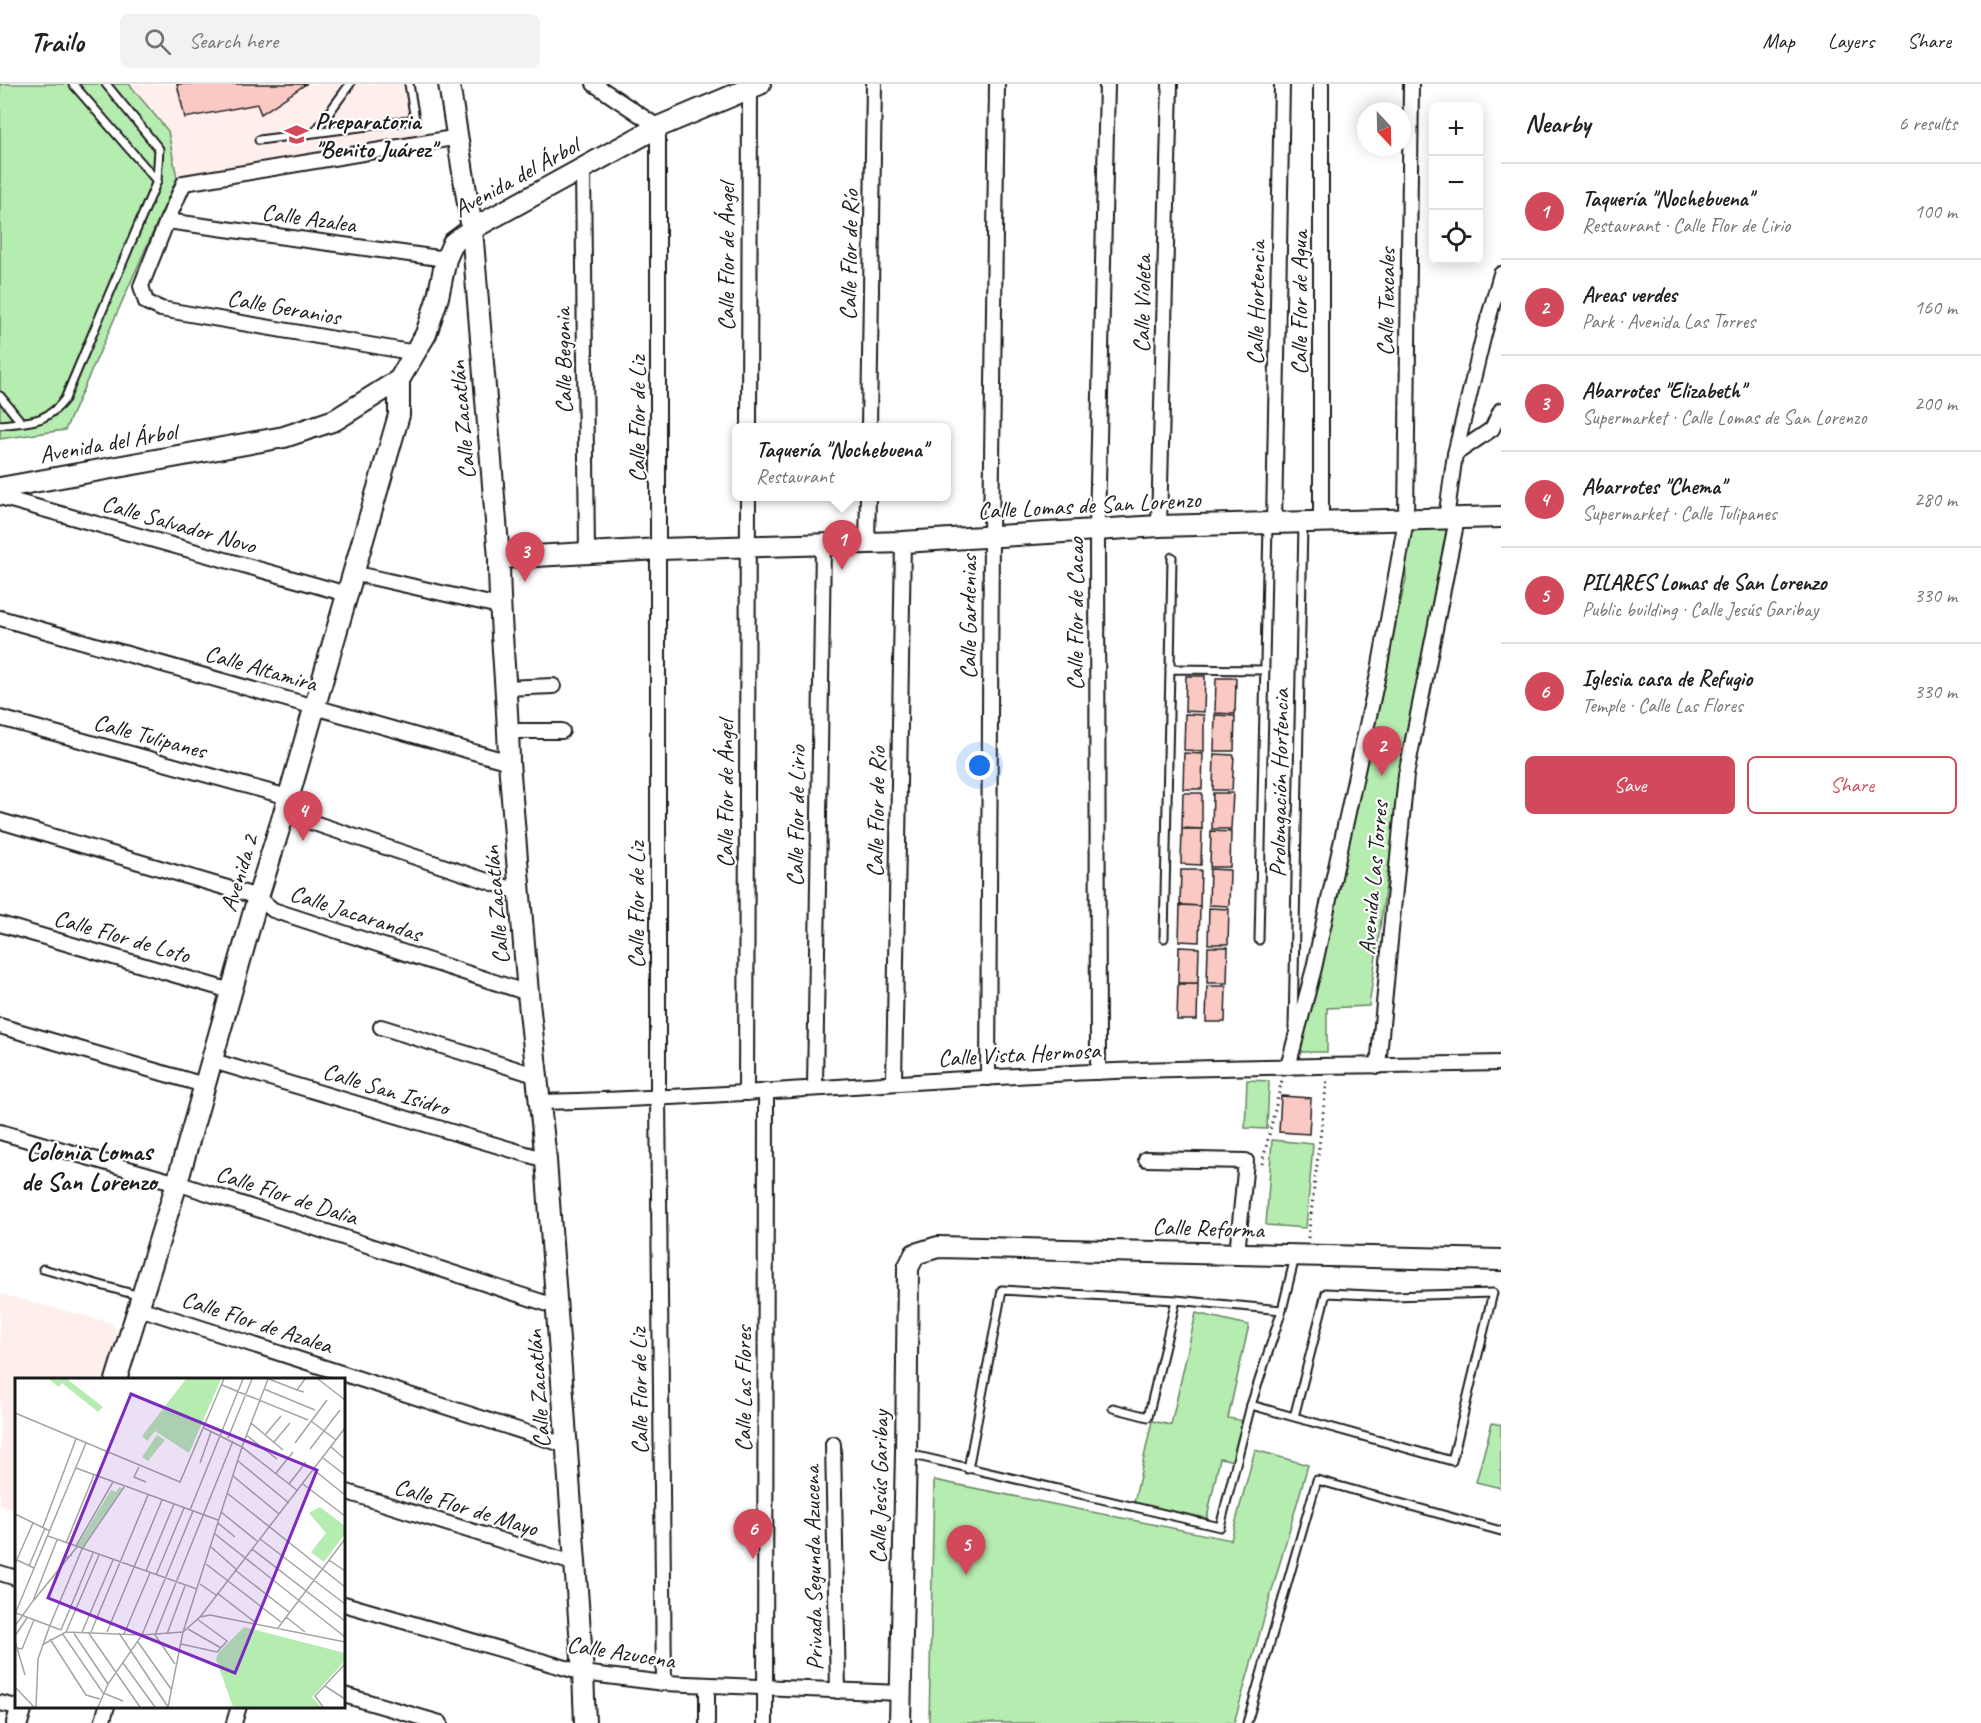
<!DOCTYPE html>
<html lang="en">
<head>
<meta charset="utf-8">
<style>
  :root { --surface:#fff; --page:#f2f2f2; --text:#202124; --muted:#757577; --line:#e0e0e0; --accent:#d1495b }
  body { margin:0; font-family:Caveat,sans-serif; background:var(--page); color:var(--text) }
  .controls { position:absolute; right:18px; top:18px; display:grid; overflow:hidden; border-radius:9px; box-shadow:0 3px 15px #0003 }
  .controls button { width:54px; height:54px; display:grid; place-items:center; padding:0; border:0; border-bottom:2px solid var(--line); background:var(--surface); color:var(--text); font:30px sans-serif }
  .compass { position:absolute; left:1357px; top:18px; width:54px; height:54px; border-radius:50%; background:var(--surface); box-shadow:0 3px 15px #0003; rotate:158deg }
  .you { position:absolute; left:980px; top:682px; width:21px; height:21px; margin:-15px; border:4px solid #fff; border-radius:50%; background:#1a73e8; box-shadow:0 0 0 9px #1a73e833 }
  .badge { display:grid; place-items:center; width:39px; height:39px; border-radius:50%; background:var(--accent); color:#fff; font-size:20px; font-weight:700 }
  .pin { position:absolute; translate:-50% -50px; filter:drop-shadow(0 2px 3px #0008) }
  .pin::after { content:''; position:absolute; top:32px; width:21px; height:18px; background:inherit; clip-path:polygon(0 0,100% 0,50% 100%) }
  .popup { position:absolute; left:732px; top:339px; width:219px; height:78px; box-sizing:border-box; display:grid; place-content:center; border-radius:9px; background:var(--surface); filter:drop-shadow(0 2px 4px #0005); font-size:20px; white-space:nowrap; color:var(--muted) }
  .popup b { font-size:22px; color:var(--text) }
  .popup::after { content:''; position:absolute; left:50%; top:100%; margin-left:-12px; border:12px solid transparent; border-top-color:var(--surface) }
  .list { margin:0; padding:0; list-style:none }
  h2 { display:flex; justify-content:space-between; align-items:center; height:78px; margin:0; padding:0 24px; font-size:26px }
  h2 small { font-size:20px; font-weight:400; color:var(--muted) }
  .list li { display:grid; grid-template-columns:39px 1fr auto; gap:18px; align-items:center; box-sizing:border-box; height:96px; padding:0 24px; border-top:2px solid var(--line) }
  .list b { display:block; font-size:22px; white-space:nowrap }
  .list p { margin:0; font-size:20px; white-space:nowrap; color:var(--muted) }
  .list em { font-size:20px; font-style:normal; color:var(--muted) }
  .actions { display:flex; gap:12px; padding:18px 24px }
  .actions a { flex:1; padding:14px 0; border:2px solid var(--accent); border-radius:9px; text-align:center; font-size:21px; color:var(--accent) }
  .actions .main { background:var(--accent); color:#fff }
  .icon { flex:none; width:33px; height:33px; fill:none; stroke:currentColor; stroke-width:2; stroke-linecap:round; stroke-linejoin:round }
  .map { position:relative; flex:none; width:1501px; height:1639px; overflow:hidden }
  header { display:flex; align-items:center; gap:36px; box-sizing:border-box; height:84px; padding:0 30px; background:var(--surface); border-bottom:2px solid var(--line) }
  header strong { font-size:28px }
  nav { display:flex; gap:33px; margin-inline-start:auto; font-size:21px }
  .search { width:420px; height:54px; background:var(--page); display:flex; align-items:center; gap:15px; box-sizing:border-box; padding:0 21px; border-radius:9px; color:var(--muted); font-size:22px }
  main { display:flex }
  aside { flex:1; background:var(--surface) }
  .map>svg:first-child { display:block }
  .built { fill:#feefed }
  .green { fill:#b5ecaf; stroke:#688466; stroke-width:1.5 }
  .building { fill:#fac9c4; stroke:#1c1c1c; stroke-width:1.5 }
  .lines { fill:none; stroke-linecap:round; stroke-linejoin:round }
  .lane-casing { stroke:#1c1c1c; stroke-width:11 }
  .street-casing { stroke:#1c1c1c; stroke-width:18 }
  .secondary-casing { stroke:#1c1c1c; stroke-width:24 }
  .path { stroke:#1c1c1c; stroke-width:3; stroke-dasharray:1.5 4.5; stroke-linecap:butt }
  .lane { stroke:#fff; stroke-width:7 }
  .street { stroke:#fff; stroke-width:14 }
  .secondary { stroke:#fff; stroke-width:20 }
  .labels { text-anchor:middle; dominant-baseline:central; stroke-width:4.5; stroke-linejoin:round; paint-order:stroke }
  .poi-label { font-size:24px; font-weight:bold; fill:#1c1c1c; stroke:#fff; text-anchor:start }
  .street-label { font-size:24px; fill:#1c1c1c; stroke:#fff }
  .neighbourhood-label { font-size:26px; font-weight:bold; fill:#1c1c1c; stroke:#fff }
  .inset-road { fill:none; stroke:#a4a4a4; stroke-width:1.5 }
  .view { fill:#7b2cbf; fill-opacity:0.15; stroke:#7b2cbf; stroke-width:3 }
  .inset-edge { fill:none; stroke:#1c1c1c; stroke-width:3 }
</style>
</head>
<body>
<header>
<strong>Trailo</strong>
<div class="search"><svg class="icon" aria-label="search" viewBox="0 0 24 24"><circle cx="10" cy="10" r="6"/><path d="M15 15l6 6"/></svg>Search here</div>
<nav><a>Map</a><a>Layers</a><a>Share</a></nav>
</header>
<main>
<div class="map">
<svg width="1501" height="1639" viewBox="0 0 1501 1639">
  <rect width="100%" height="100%" fill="#fff"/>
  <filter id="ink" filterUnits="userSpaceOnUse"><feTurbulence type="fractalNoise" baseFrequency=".0167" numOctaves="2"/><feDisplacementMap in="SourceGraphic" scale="12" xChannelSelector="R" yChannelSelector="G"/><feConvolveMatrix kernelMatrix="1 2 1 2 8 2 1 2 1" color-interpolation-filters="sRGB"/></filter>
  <g filter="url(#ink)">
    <!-- built -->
    <g class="built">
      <polygon points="129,0 416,0 426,55 177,94 168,47"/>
      <polygon points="0,1210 112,1239 123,1253 111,1295 16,1296 16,1426 0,1421"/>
    </g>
    <!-- green -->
    <g class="green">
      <polygon points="0,0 129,0 168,47 177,94 65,346 0,355"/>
      <polygon points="1448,438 1398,713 1369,922 1327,924 1327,968 1298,968 1406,495 1404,439"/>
      <polygon points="1247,996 1269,997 1267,1045 1245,1044"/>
      <polygon points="1272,1056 1313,1060 1306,1144 1266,1141"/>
      <polygon points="1196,1229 1249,1241 1228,1334 1244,1337 1235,1377 1220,1374 1207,1434 1134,1419 1152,1337 1171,1341"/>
      <polygon points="1492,1339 1501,1341 1501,1404 1476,1398"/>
      <polygon points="1255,1366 1308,1381 1234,1639 929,1639 934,1396 1231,1456"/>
    </g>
    <!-- building -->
    <g class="building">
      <polygon points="177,0 306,0 261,30 257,20 185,34"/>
      <polygon points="1186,592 1205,592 1204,628 1185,627"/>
      <polygon points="1216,594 1236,594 1235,630 1215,629"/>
      <polygon points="1185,630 1204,631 1204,667 1184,666"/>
      <polygon points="1215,631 1235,632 1234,667 1214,667"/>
      <polygon points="1184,669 1203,670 1202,705 1183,705"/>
      <polygon points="1214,670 1234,671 1232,706 1213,706"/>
      <polygon points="1183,709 1202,709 1202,745 1182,744"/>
      <polygon points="1213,709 1233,709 1231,745 1212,745"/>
      <polygon points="1182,745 1202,745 1201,781 1181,780"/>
      <polygon points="1211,747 1231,748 1230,783 1210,783"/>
      <polygon points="1210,785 1230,786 1229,822 1209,821"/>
      <polygon points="1181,786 1201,786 1200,822 1180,821"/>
      <polygon points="1180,821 1200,822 1199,858 1179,857"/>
      <polygon points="1209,824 1229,825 1228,860 1208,860"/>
      <polygon points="1179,863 1199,864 1198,899 1178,899"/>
      <polygon points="1208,863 1228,863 1227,899 1207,899"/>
      <polygon points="1178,900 1198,900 1197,936 1177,936"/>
      <polygon points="1207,902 1226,902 1225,938 1206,938"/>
      <polygon points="1281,1012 1311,1014 1309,1050 1279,1048"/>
    </g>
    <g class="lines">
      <defs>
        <g id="lane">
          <polyline points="73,0 157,97"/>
          <polyline points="315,48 350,0"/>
          <polyline points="259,56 415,36 409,0"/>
          <polyline points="0,312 21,338"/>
          <path d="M0,341C29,337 46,340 65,315L157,97L159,65L106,0"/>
          <polyline points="1170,585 1172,473"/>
          <polyline points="1164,854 1170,585 1265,586"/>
          <polyline points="1259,856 1268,440"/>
          <polyline points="1293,944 1303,440"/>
          <polyline points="43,1185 140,1212"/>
          <polyline points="1282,1226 1295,1173"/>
          <polyline points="1251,1321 1452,1377 1493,1209 1392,1212 1326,1209 1294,1333"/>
          <polyline points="1113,1324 1148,1333 1176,1216"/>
          <polyline points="909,1370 1220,1443 1251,1321 1282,1226 1176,1216 1002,1206 968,1385"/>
          <polyline points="1247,1639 1317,1396 1501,1447"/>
        </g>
        <g id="street">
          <polyline points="594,0 658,43 658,1015 664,1599"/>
          <polyline points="583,84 587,469"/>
          <polyline points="167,137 446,175"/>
          <polyline points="416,269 161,225 146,218 141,202 167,137 184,99 459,53"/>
          <polyline points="749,344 750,0"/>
          <polyline points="869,344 874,0"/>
          <polyline points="1455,370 1492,345 1501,326"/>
          <polyline points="0,413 347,510"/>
          <polyline points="1446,435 1455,370 1484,250 1501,190"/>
          <polyline points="1321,439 1321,0"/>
          <polyline points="1274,440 1282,0"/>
          <polyline points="1159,442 1170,0"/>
          <polyline points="867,459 868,412"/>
          <polyline points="353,489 499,522"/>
          <polyline points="0,534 509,678"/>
          <polyline points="505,604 553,602"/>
          <polyline points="0,634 288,713"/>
          <polyline points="509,647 562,647"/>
          <polyline points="284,729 520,808"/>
          <polyline points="0,737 258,813 273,826 528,909"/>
          <polyline points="0,840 231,907"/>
          <polyline points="0,942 204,1001"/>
          <polyline points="381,943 538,992"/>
          <polyline points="213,977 546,1076"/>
          <polyline points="1378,982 1406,691 1457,435"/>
          <polyline points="1288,983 1314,884 1379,586 1406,436 1411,0"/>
          <polyline points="1098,988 1097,445 1107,0"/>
          <polyline points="988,994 991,451 997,0"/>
          <polyline points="894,999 903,458"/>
          <polyline points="815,1004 823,461"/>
          <polyline points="746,1009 748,412"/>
          <path d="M540,1018C732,1013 923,995 1115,987C1243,982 1372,982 1501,979"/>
          <polyline points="0,1048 177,1099 557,1223"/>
          <polyline points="1146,1075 1246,1077 1237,1170"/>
          <polyline points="139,1224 568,1362"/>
          <polyline points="833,1360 838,1607"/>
          <polyline points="344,1407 576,1480"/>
          <polyline points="0,1489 16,1494"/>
          <polyline points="344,1520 583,1589 664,1599 900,1609"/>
          <polyline points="707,1602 707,1639"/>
          <polyline points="344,1611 440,1639"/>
          <polyline points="0,1619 21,1624"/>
          <polyline points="102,1639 107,1622"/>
          <polyline points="234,1639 239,1622"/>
          <polyline points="765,1639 766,1007"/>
        </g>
        <g id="secondary">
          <path d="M449,0L472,145L499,474C499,542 508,610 509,678L528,909L546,1076L583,1589L585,1639"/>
          <polyline points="0,404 284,353 335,336 399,296 426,250 438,213 446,175 453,159 472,145 658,43 760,0"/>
          <polyline points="499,474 660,465 903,458 1159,442 1501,433"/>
          <polyline points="116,1296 177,1099 258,813 284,729 399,331 399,296"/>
          <polyline points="17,1639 22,1622"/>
          <polyline points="900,1639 906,1369 908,1184 915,1170 938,1163 1501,1176"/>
        </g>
      </defs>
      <!-- lane casing -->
      <use href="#lane" class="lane-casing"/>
      <!-- street casing -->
      <use href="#street" class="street-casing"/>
      <!-- secondary casing -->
      <use href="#secondary" class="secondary-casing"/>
      <!-- path -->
      <g class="path">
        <polyline points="1262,1080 1282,996"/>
        <polyline points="1308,1154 1327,996"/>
      </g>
      <!-- lane -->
      <use href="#lane" class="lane"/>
      <!-- street -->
      <use href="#street" class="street"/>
      <!-- secondary -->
      <use href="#secondary" class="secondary"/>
    </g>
  </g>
  <!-- icons -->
  <defs>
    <symbol id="school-bare" viewBox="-9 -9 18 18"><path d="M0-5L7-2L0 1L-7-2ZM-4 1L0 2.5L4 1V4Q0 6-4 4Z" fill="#d1495b" stroke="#fff" stroke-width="2.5" paint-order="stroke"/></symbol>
  </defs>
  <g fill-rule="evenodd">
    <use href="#school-bare" x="280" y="34" width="33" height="33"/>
  </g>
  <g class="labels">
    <!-- poi labels -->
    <g class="poi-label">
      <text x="315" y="37">Preparatoria<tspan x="315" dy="28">"Benito Juárez"</tspan></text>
    </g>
    <!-- street labels -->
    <g class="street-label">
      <text transform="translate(516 93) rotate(-29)">Avenida del Árbol</text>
      <text transform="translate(309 134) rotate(8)">Calle Azalea</text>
      <text transform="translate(849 171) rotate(-89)">Calle Flor de Río</text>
      <text transform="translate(726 173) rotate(-90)">Calle Flor de Ángel</text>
      <text transform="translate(1386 218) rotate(-89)">Calle Texcales</text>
      <text transform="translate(1256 219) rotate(-89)">Calle Hortencia</text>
      <text transform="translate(1299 219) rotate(-90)">Calle Flor de Agua</text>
      <text transform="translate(1142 220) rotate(-89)">Calle Violeta</text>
      <text transform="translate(284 223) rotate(10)">Calle Geranios</text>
      <text transform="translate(563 277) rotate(-91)">Calle Begonia</text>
      <text transform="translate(637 335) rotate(-90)">Calle Flor de Liz</text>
      <text transform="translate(462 336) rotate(-95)">Calle Zacatlán</text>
      <text transform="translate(108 359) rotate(-10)">Avenida del Árbol</text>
      <text transform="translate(1089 421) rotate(-3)">Calle Lomas de San Lorenzo</text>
      <text transform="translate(179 440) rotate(16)">Calle Salvador Novo</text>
      <text transform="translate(1075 530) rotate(-90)">Calle Flor de Cacao</text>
      <text transform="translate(968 533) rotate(-90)">Calle Gardenias</text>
      <text transform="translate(261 584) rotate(16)">Calle Altamira</text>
      <text transform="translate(150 652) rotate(15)">Calle Tulipanes</text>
      <text transform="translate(1279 699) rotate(-89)">Prolongación Hortencia</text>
      <text transform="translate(725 710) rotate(-90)">Calle Flor de Ángel</text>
      <text transform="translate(876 728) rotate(-89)">Calle Flor de Río</text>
      <text transform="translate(796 732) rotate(-89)">Calle Flor de Lirio</text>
      <text transform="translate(239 789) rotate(-73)">Avenida 2</text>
      <text transform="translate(1373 794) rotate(-85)">Avenida Las Torres</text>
      <text transform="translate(496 821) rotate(-95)">Calle Zacatlán</text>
      <text transform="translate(636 821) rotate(-90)">Calle Flor de Liz</text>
      <text transform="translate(356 829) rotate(18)">Calle Jacarandas</text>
      <text transform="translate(122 852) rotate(16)">Calle Flor de Loto</text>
      <text transform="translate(1019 970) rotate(-3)">Calle Vista Hermosa</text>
      <text transform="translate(386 1005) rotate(17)">Calle San Isidro</text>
      <text transform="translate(287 1111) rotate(18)">Calle Flor de Dalia</text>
      <text transform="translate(1208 1144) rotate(2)">Calle Reforma</text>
      <text transform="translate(257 1238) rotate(18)">Calle Flor de Azalea</text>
      <text transform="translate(538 1305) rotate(-94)">Calle Zacatlán</text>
      <text transform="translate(743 1305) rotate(-90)">Calle Las Flores</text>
      <text transform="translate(639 1307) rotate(-91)">Calle Flor de Liz</text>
      <text transform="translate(879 1403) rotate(-89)">Calle Jesús Garibay</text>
      <text transform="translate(466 1423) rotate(17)">Calle Flor de Mayo</text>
      <text transform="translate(813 1484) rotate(-91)">Privada Segunda Azucena</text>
      <text transform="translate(621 1568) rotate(9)">Calle Azucena</text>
    </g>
    <!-- neighbourhood labels -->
    <g class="neighbourhood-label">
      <text x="89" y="1067">Colonia Lomas<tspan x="89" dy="30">de San Lorenzo</tspan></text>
    </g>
  </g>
  <!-- overview -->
  <g transform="translate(15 1294)">
    <rect width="330" height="330" fill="#fff"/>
    <path d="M34,1H52L88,29L83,34L47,5L44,9ZM171,1H206L174,75L140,53L132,63L127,58ZM142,57L150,62L133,83L127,79ZM104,109L107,110L67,170L62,168L96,112L101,114ZM305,129L330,148V156L309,184L296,174L311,155L294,135ZM229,249L330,275V283L297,319L306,329H218L201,281L203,275Z" fill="#b5ecaf"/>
    <path class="inset-road" d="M254,1L282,12M303,1L330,22M207,7L293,42M249,11L300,32M289,14L282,12L290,1M0,35L165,104L209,1M296,43L321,62M236,45L268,72M189,50L227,69L283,113M231,57L262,81M250,57L266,38M213,60L237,1M259,64L275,45M280,65L312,22M316,69L330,81M295,71L325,32M308,80L330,97M223,83L274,125M185,85L196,54M124,89L119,99L131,104M61,90L203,142M299,92L330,117M261,95L278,74M218,98L264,136M274,106L291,84M288,106L330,138M212,115L330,209M175,132L228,1M206,134L242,163M0,136L35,153M203,145L220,159M28,149L61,61M200,156L330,259M33,158L182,211M245,161L330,226M51,165L79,97M61,168L98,104M196,169L221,191M237,171L330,243M2,182L19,190M314,182L330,193M0,186L18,145M191,186L266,244M14,188L30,150M220,192L274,234M131,193L159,126M41,196L50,180L57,177M141,197L169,130M185,206L201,217M202,215L241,245M19,222L62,169M1,235L46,252M0,236L71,65M185,239L330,50M271,239L290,254M0,248L18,223L42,162M263,250L330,161M173,251L206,270M46,252L78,175M51,254L84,177M58,254L93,306M67,254L98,182M73,254L125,329M76,254L133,117M92,254L147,122M47,255L88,315L108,323M104,255L153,329M109,256L135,195M152,256L170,208M0,258L12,240M35,261L71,317L85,321M0,263L10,297M123,264L156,311M166,266L202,274L212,263L182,241M27,267L51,254L127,257L168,254L185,239L195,237L330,264M2,270L7,271L19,242M108,285L140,329M160,286L140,257L218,63M310,308L330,321M0,309L19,329M21,329L23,281L35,247L67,171L109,109M83,329L93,306L127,257L178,133M153,329L168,254L227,69L253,1M308,329L300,318L330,286"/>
    <path class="view" d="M116,16L302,92L220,295L33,220Z"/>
    <rect width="330" height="330" class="inset-edge"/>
  </g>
</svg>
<div class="controls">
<button>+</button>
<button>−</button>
<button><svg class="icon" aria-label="locate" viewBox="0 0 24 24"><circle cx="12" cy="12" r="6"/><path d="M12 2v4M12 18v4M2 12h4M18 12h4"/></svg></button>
</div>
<svg class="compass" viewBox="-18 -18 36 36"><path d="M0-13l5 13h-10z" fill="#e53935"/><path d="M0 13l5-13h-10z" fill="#757577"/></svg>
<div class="you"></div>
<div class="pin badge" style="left:842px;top:486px">1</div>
<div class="popup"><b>Taquería &quot;Nochebuena&quot;</b>Restaurant</div>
<div class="pin badge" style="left:1382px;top:692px">2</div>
<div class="pin badge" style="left:525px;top:498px">3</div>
<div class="pin badge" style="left:303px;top:757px">4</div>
<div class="pin badge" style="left:966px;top:1491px">5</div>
<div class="pin badge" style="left:753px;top:1475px">6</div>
</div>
<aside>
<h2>Nearby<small>6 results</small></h2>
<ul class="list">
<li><span class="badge">1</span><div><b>Taquería &quot;Nochebuena&quot;</b><p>Restaurant · Calle Flor de Lirio</p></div><em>100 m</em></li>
<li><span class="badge">2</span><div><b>Areas verdes</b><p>Park · Avenida Las Torres</p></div><em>160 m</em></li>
<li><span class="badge">3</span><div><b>Abarrotes &quot;Elizabeth&quot;</b><p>Supermarket · Calle Lomas de San Lorenzo</p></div><em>200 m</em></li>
<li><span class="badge">4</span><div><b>Abarrotes &quot;Chema&quot;</b><p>Supermarket · Calle Tulipanes</p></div><em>280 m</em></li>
<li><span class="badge">5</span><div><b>PILARES Lomas de San Lorenzo</b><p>Public building · Calle Jesús Garibay</p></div><em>330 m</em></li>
<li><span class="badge">6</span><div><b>Iglesia casa de Refugio</b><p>Temple · Calle Las Flores</p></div><em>330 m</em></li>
</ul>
<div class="actions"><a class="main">Save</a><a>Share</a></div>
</aside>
</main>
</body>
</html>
